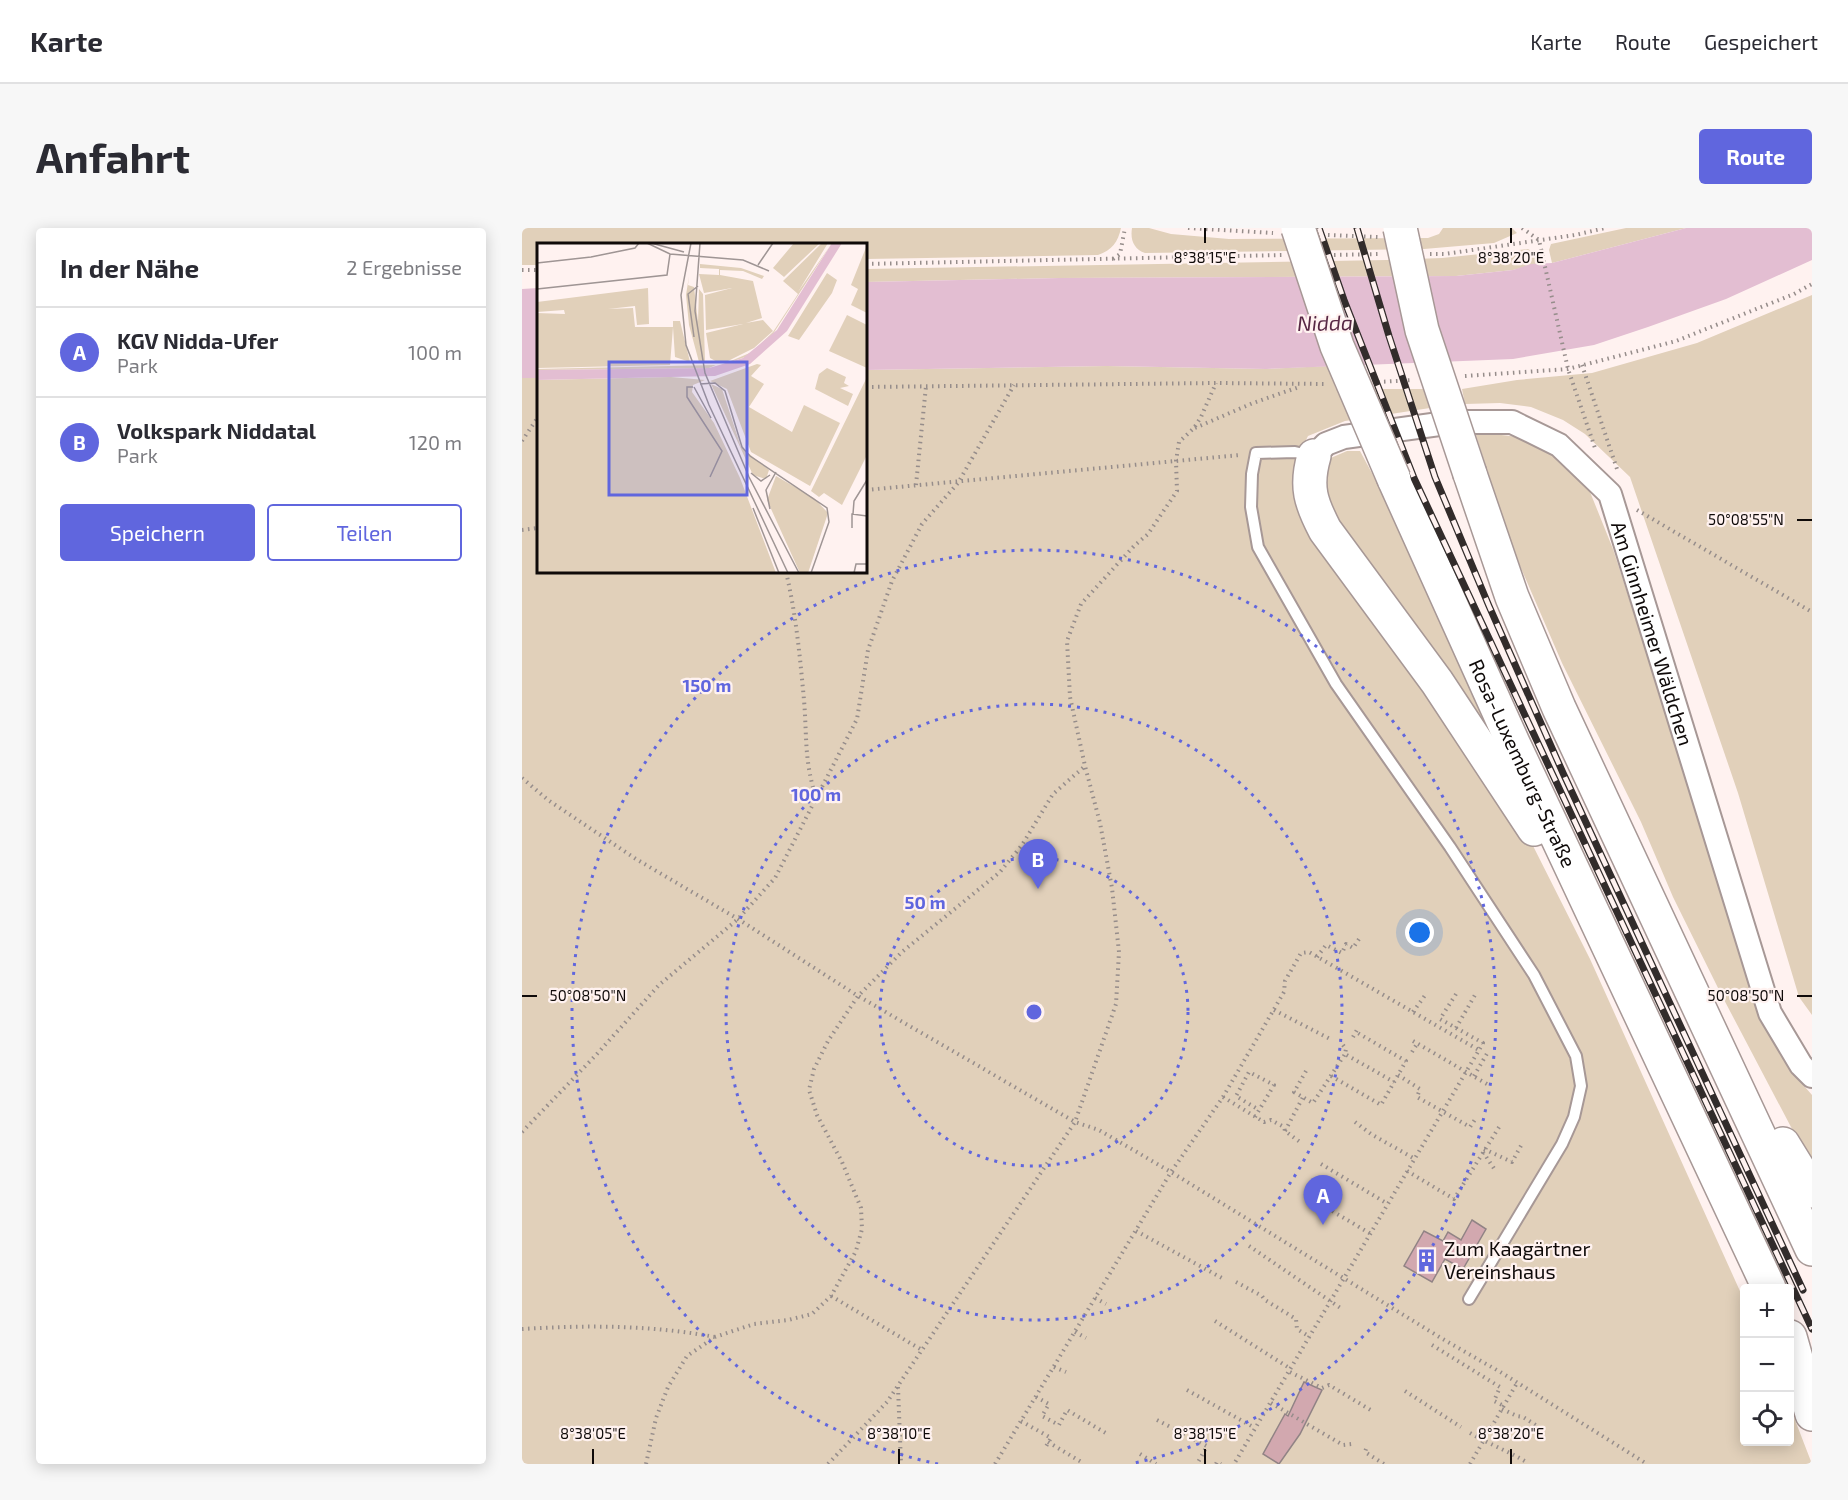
<!DOCTYPE html>
<html lang="de">
<head>
<meta charset="utf-8">
<style>
  :root { --surface:#fff; --page:#f7f7f7; --text:#2b2b33; --muted:#7c7c81; --line:#e1e1e2; --accent:#6066de }
  body { margin:0; font-family:"Exo 2",sans-serif; background:var(--page); color:var(--text) }
  .controls { position:absolute; right:18px; bottom:18px; display:grid; overflow:hidden; border-radius:6px; box-shadow:0 3px 15px #0003 }
  .controls button { width:54px; height:54px; display:grid; place-items:center; padding:0; border:0; border-bottom:2px solid var(--line); background:var(--surface); color:var(--text); font:30px sans-serif }
  .you { position:absolute; left:898px; top:705px; width:21px; height:21px; margin:-15px; border:4px solid #fff; border-radius:50%; background:#1a73e8; box-shadow:0 0 0 9px #1a73e833 }
  .badge { display:grid; place-items:center; width:39px; height:39px; border-radius:50%; background:var(--accent); color:#fff; font-size:20px; font-weight:700 }
  .pin { position:absolute; translate:-50% -50px; filter:drop-shadow(0 2px 3px #0008) }
  .pin::after { content:''; position:absolute; top:32px; width:21px; height:18px; background:inherit; clip-path:polygon(0 0,100% 0,50% 100%) }
  .list { margin:0; padding:0; list-style:none }
  h2 { display:flex; justify-content:space-between; align-items:center; height:78px; margin:0; padding:0 24px; font-size:26px }
  h2 small { font-size:20px; font-weight:400; color:var(--muted) }
  .list li { display:grid; grid-template-columns:39px 1fr auto; gap:18px; align-items:center; box-sizing:border-box; height:90px; padding:0 24px; border-top:2px solid var(--line) }
  .list b { display:block; font-size:22px; white-space:nowrap }
  .list p { margin:0; font-size:20px; white-space:nowrap; color:var(--muted) }
  .list em { font-size:20px; font-style:normal; color:var(--muted) }
  .actions { display:flex; gap:12px; padding:18px 24px }
  .actions a { flex:1; padding:14px 0; border:2px solid var(--accent); border-radius:6px; text-align:center; font-size:21px; color:var(--accent) }
  .actions .main { background:var(--accent); color:#fff }
  .icon { flex:none; width:33px; height:33px; fill:none; stroke:currentColor; stroke-width:2; stroke-linecap:round; stroke-linejoin:round }
  .map { position:relative; flex:none; width:1290px; height:1236px; overflow:hidden; border-radius:6px }
  header { display:flex; align-items:center; gap:36px; box-sizing:border-box; height:84px; padding:0 30px; background:var(--surface); border-bottom:2px solid var(--line) }
  header strong { font-size:28px }
  nav { display:flex; gap:33px; margin-inline-start:auto; font-size:21px }
  .intro { display:flex; align-items:center; justify-content:space-between; box-sizing:border-box; height:144px; padding:0 36px }
  h1 { margin:0; font-size:42px }
  .button { padding:15px 27px; border-radius:6px; background:var(--accent); color:#fff; font-size:21px; font-weight:700 }
  main { display:flex; gap:36px; padding:0 36px }
  aside { flex:1; background:var(--surface); border-radius:6px; box-shadow:0 3px 15px #0003 }
  .map>svg:first-child { display:block }
  .green { fill:#e1d0ba }
  .water { fill:#e3bed2 }
  .building { fill:#d2a8af; stroke:#918385; stroke-width:1.5 }
  .lines { fill:none; stroke-linecap:round; stroke-linejoin:round }
  .service-casing { stroke:#a79896; stroke-width:14 }
  .minor-casing { stroke:#a79896; stroke-width:26 }
  .trunk-casing { stroke:#a79896; stroke-width:36 }
  .path { stroke:#968d8b; stroke-width:4; stroke-dasharray:1.5 4.5; stroke-linecap:butt }
  .service { stroke:#fff; stroke-width:10 }
  .minor { stroke:#fff; stroke-width:22 }
  .trunk { stroke:#fff; stroke-width:33 }
  .rail-casing { stroke:#322c2b; stroke-width:7 }
  .rail { stroke:#fff2f0; stroke-width:4.5; stroke-dasharray:14; stroke-linecap:butt }
  .trunk-bridge-casing { stroke:#a79896; stroke-width:36; stroke-linecap:butt }
  .trunk-bridge { stroke:#fff; stroke-width:33 }
  .ticks { fill:none; stroke:#0f0a09; stroke-width:2 }
  .ring { fill:none; stroke:#6066de; stroke-width:3; stroke-dasharray:3 6 }
  .labels { text-anchor:middle; dominant-baseline:central; stroke-width:4.5; stroke-linejoin:round; paint-order:stroke }
  .street-label { font-size:20px; fill:#0f0a09; stroke:#fff2f0 }
  .poi-label { font-size:20px; fill:#0f0a09; stroke:#fff2f0; text-anchor:start }
  .water-label { font-size:21px; font-style:italic; fill:#572744; stroke:#fff2f0 }
  .inset-road { fill:none; stroke:#9f9594; stroke-width:1.5 }
  .view { fill:#6066de; fill-opacity:0.15; stroke:#6066de; stroke-width:3 }
  .inset-edge { fill:none; stroke:#0f0a09; stroke-width:3 }
  .ticks-label { font-size:15px; text-anchor:middle; fill:#0f0a09; stroke:#fff2f0; stroke-width:4.5; stroke-linejoin:round; paint-order:stroke }
  .centre { fill:#6066de; stroke:#fff2f0; stroke-width:3 }
  .ring-label { font-size:18px; text-anchor:middle; font-weight:bold; fill:#6066de; stroke:#fff2f0; stroke-width:4.5; stroke-linejoin:round; paint-order:stroke }
</style>
</head>
<body>
<header>
<strong>Karte</strong>
<nav><a>Karte</a><a>Route</a><a>Gespeichert</a></nav>
</header>
<div class="intro"><h1>Anfahrt</h1><a class="button">Route</a></div>
<main>
<aside>
<h2>In der Nähe<small>2 Ergebnisse</small></h2>
<ul class="list">
<li><span class="badge">A</span><div><b>KGV Nidda-Ufer</b><p>Park</p></div><em>100 m</em></li>
<li><span class="badge">B</span><div><b>Volkspark Niddatal</b><p>Park</p></div><em>120 m</em></li>
</ul>
<div class="actions"><a class="main">Speichern</a><a>Teilen</a></div>
</aside>
<div class="map">
<svg width="1290" height="1236" viewBox="0 0 1290 1236">
  <rect width="100%" height="100%" fill="#fff2f0"/>
  <!-- green -->
  <g class="green">
    <path d="M0,0H599C596,14 590,22 576,27L344,31V16H16V37H0Z"/>
    <path d="M610,0H627L649,6L707,11L906,10L917,6L921,0H990L995,5L972,15L902,21L623,25C612,21 608,12 610,0Z"/>
    <polygon points="1104,0 1164,0 1030,35 1027,22 1029,16"/>
    <polygon points="1006,21 1013,25 1016,36 991,42 934,48 537,50 344,54 344,41 865,32 920,30"/>
    <polygon points="1290,67 1290,787 1277,769 1216,565 1108,249 1063,206 1041,192 1009,179 978,175 943,176 940,161 995,152 1070,145 1175,115"/>
    <polygon points="585,138 744,141 806,138 814,161 901,161 908,180 823,193 786,208 779,222 776,245 997,590 1068,731 1222,1072 1222,1214 1268,1214 1268,1179 1290,1236 0,1236 0,150 16,150 16,344 344,344 344,142"/>
    <polygon points="953,204 997,209 1023,219 1062,249 1091,321 1172,571 1215,720 1238,789 1270,844 1290,867 1290,939 1199,766 1151,669 1119,594 1040,435 989,317"/>
    <polygon points="825,223 838,223 859,262 973,516 804,286 804,232"/>
  </g>
  <!-- water -->
  <g class="water">
    <polygon points="1164,0 1290,0 1290,32 1204,71 1126,99 1072,117 991,131 744,141 585,138 344,142 344,54 537,50 934,48 991,42 1009,36 1030,35"/>
    <polygon points="16,60 16,150 0,150 0,61"/>
  </g>
  <!-- building -->
  <g class="building">
    <polygon points="950,992 964,1001 941,1041 923,1031 910,1054 882,1038 902,1003 921,1013 926,1004 939,1012"/>
    <polygon points="782,1154 800,1162 778,1206 757,1236 741,1226 763,1186 766,1188"/>
  </g>
  <g class="lines">
    <defs>
      <polyline id="service" points="790,228 773,224 734,225 730,246 729,279 736,319 814,456 928,619 1012,747 1054,828 1059,858 1052,889 1040,916 947,1071"/>
      <g id="minor">
        <path id="s1" d="M792,228L804,216L822,209L932,194H990L1037,217L1088,266L1248,785L1279,837L1290,848"/>
      </g>
      <g id="trunk">
        <path d="M792,228C783,259 789,275 803,302L915,454L1012,601"/>
        <polyline points="948,246 990,369 1037,480 1290,1021"/>
        <path id="s2" d="M872,251L991,515L1247,1060"/>
        <polyline points="1261,916 1290,963"/>
        <polyline points="1268,1109 1290,1186"/>
      </g>
    </defs>
    <!-- service casing -->
    <use href="#service" class="service-casing"/>
    <!-- minor casing -->
    <use href="#minor" class="minor-casing"/>
    <!-- trunk casing -->
    <use href="#trunk" class="trunk-casing"/>
    <!-- path -->
    <g class="path">
      <polyline points="666,0 751,5"/>
      <polyline points="1000,0 1017,12 1046,141 1073,220"/>
      <polyline points="806,7 856,9"/>
      <polyline points="908,26 923,26 1053,7 1083,0"/>
      <polyline points="812,27 859,26"/>
      <polyline points="591,31 598,26 603,0"/>
      <polyline points="344,36 760,27"/>
      <polyline points="0,42 16,42"/>
      <polyline points="1060,137 1096,244"/>
      <polyline points="943,148 1046,141 1154,113 1272,66 1290,56"/>
      <polyline points="856,154 891,152"/>
      <polyline points="344,159 694,155 804,156"/>
      <polyline points="673,200 731,175 777,159"/>
      <polyline points="0,213 16,189"/>
      <polyline points="394,257 404,158"/>
      <polyline points="344,262 718,227"/>
      <polyline points="1115,282 1290,384"/>
      <polyline points="0,302 16,300"/>
      <path d="M264,344C274,386 278,429 282,472C285,508 282,533 294,569"/>
      <polyline points="0,550 26,572 114,631 216,691 336,768 553,894 577,902 649,944 919,1110 980,1145 1125,1236"/>
      <polyline points="795,729 804,717 820,725 824,716 831,720 839,708"/>
      <polyline points="934,766 918,791 961,815 957,822"/>
      <polyline points="752,782 810,812"/>
      <polyline points="891,784 904,766"/>
      <polyline points="934,800 953,767"/>
      <polyline points="831,809 836,800"/>
      <polyline points="891,813 965,856"/>
      <polyline points="821,817 824,821 823,826 872,854"/>
      <polyline points="890,824 895,816"/>
      <polyline points="784,843 772,864 791,875 823,826"/>
      <polyline points="876,847 898,861 895,869 948,899 954,890"/>
      <polyline points="809,848 859,877 884,833 834,804"/>
      <polyline points="952,848 967,822"/>
      <polyline points="701,869 742,894 749,892 762,899 763,903 778,914"/>
      <polyline points="733,889 752,857 727,844 714,868 737,882"/>
      <polyline points="833,894 849,906 893,931"/>
      <polyline points="763,903 781,869"/>
      <polyline points="0,904 74,827 137,757 216,691 253,650 335,491 346,422 370,353 400,296 436,255 492,157"/>
      <polyline points="962,921 990,934 1001,914"/>
      <polyline points="961,924 973,942"/>
      <polyline points="799,936 866,976"/>
      <polyline points="885,943 932,971 979,896"/>
      <polyline points="800,977 849,1006"/>
      <polyline points="614,1003 700,1050"/>
      <polyline points="727,1018 820,1081"/>
      <polyline points="714,1054 740,1068 743,1072 774,1091 775,1101 788,1109"/>
      <polyline points="309,1068 400,1122"/>
      <polyline points="573,1070 584,1076"/>
      <polyline points="693,1093 769,1141"/>
      <path d="M0,1101C65,1097 129,1097 193,1109"/>
      <polyline points="553,1104 564,1110"/>
      <polyline points="910,1117 978,1159 972,1173 982,1178"/>
      <polyline points="532,1139 544,1144"/>
      <polyline points="768,1144 800,1160 807,1157 852,1184"/>
      <polyline points="376,1159 379,1236"/>
      <polyline points="665,1162 733,1200"/>
      <polyline points="883,1163 939,1199"/>
      <polyline points="514,1169 527,1176 520,1188 537,1197 545,1182 587,1207"/>
      <polyline points="749,1175 821,1217 830,1216"/>
      <polyline points="980,1181 995,1188 1001,1189 1020,1201"/>
      <polyline points="635,1192 685,1218 675,1236"/>
      <polyline points="499,1193 529,1210 523,1220"/>
      <path d="M948,1205C967,1216 986,1223 1006,1235"/>
      <polyline points="526,1214 561,1235"/>
      <polyline points="844,1221 843,1224 862,1236"/>
      <polyline points="618,1226 634,1236"/>
      <polyline points="124,1236 134,1190 146,1159 165,1128 193,1109 232,1096 266,1092 290,1086 309,1068 334,1023 340,1001 339,980 320,934 295,887 287,862 292,841 306,813 336,768 380,724 478,644 500,617 531,566 563,538"/>
      <polyline points="306,1236 365,1174 553,894 594,776 597,724 590,660 578,595 563,538 548,469 545,413 559,376 612,318 626,306 655,263 654,233 657,214 672,200 679,189 694,155"/>
      <polyline points="473,1236 649,944 701,869 762,764 763,753 779,725 787,724 957,822 712,1236"/>
      <polyline points="694,1236 695,1234 699,1236"/>
      <polyline points="948,1236 995,1155"/>
    </g>
    <!-- service -->
    <use href="#service" class="service"/>
    <!-- minor -->
    <use href="#minor" class="minor"/>
    <!-- trunk -->
    <use href="#trunk" class="trunk"/>
    <defs>
      <g id="rail">
        <polyline points="797,0 822,72 892,250 1290,1101"/>
        <polyline points="835,0 867,108 913,249 967,378 1041,545 1281,1062"/>
      </g>
    </defs>
    <!-- rail casing -->
    <use href="#rail" class="rail-casing"/>
    <!-- rail -->
    <use href="#rail" class="rail"/>
    <defs>
      <g id="trunk-bridge">
        <polyline points="776,0 815,118 872,251"/>
        <polyline points="878,0 900,102 948,246"/>
      </g>
    </defs>
    <!-- trunk-bridge casing -->
    <use href="#trunk-bridge" class="trunk-bridge-casing"/>
    <!-- trunk-bridge -->
    <use href="#trunk-bridge" class="trunk-bridge"/>
  </g>
  <!-- ticks -->
  <path class="ticks" d="M683,0V15M989,0V15M1275,292H1290M0,768H15M1275,768H1290M71,1221V1236M377,1221V1236M683,1221V1236M989,1221V1236"/>
  <!-- distance rings -->
  <g class="ring">
    <circle cx="512" cy="784" r="154"/>
    <circle cx="512" cy="784" r="308"/>
    <path d="M416 1236A462 462 0 1 1 608 1236"/>
  </g>
  <!-- icons -->
  <defs>
    <symbol id="building-bare" viewBox="-9 -9 18 18"><path d="M-4-6H4V6H1V3H-1V6H-4ZM-2.5-4.3h1.7v1.8h-1.7ZM.8-4.3h1.7v1.8H.8ZM-2.5-1h1.7V.8h-1.7ZM.8-1h1.7V.8H.8Z" fill="#6066de" stroke="#fff2f0" stroke-width="2.5" paint-order="stroke"/></symbol>
  </defs>
  <g fill-rule="evenodd">
    <use href="#building-bare" x="888" y="1016" width="33" height="33"/>
  </g>
  <g class="labels">
    <!-- street labels -->
    <g class="street-label">
      <text stroke="none"><textPath href="#s1" startOffset="474">Am Ginnheimer Wäldchen</textPath></text>
      <text stroke="none"><textPath href="#s2" startOffset="312">Rosa-Luxemburg-Straße</textPath></text>
    </g>
    <!-- poi labels -->
    <g class="poi-label">
      <text x="922" y="1020">Zum Kaagärtner<tspan x="922" dy="23">Vereinshaus</tspan></text>
    </g>
    <!-- water labels -->
    <g class="water-label">
      <text transform="translate(803 94) rotate(-1)">Nidda</text>
    </g>
  </g>
  <!-- overview -->
  <g transform="translate(15 15)">
    <rect width="330" height="330" fill="#fff2f0"/>
    <path d="M257,0H283L247,34L236,25ZM285,0H291L261,49L295,0L234,94L211,113L182,123L215,109L236,89L261,51L246,38ZM330,2V70L314,62L321,46L314,42ZM163,21L204,25L227,33L225,36L206,28L183,27V32L216,38L225,75L209,80L226,77L236,88L217,105L191,118L182,120L173,115L169,90L206,81L169,87L168,52L195,45L167,50L162,31L182,32V26L163,25ZM290,30L300,37L295,50L262,97L251,93ZM152,33L151,42L157,44L161,79L162,46L166,51L168,119H162L152,82L149,52ZM111,45L112,81L100,82L98,63L71,66L96,65L98,84H136V78H143L153,119L138,114L136,84L133,122L0,125V70L28,71L27,67L0,69V59ZM310,72L330,82V125L292,108ZM220,121L224,122L214,133L227,141L212,164L255,189L267,162L303,180L273,243L214,209L190,146L173,138ZM179,122L172,125L0,127V126ZM290,125L309,134L307,140L312,143L303,145L316,151L311,163L278,146L282,131ZM134,134L168,137L156,142L155,149L177,180L203,235L239,330H0V137ZM330,134V212L305,262L287,250L282,254L274,248ZM174,141L185,146L204,204L232,227L229,236L216,232ZM239,233L277,255L291,270L271,330H263L230,257Z" fill="#e1d0ba"/>
    <path d="M295,0H305L250,88L213,121L178,133L0,137V127L172,125L206,115L240,87Z" fill="#e3bed2"/>
    <path class="inset-road" d="M110,0L133,11L206,17L232,28M114,0L147,9M154,0L144,52L149,102L172,162L251,330M163,0L158,68L168,130L212,234L262,330M0,20L54,14L98,5L102,0M221,22L236,0M0,46L130,32L133,11M157,94L151,51L161,43M163,141L178,140L188,148L205,204L213,213L290,265L292,279L274,330M156,144H150V154L185,208L173,234M157,144L174,175M214,230L224,238L233,232M216,265L242,330M233,266L229,247L239,229M316,271L317,258L330,237M315,285V271L330,273M317,330L319,321H330"/>
    <path class="view" d="M72,119H210V252H72Z"/>
    <rect width="330" height="330" class="inset-edge"/>
  </g>
  <g class="ticks-label">
    <text x="683" y="35">8°38'15"E</text>
    <text x="989" y="35">8°38'20"E</text>
    <text x="1224" y="297">50°08'55"N</text>
    <text x="66" y="773">50°08'50"N</text>
    <text x="1224" y="773">50°08'50"N</text>
    <text x="71" y="1211">8°38'05"E</text>
    <text x="377" y="1211">8°38'10"E</text>
    <text x="683" y="1211">8°38'15"E</text>
    <text x="989" y="1211">8°38'20"E</text>
  </g>
  <circle cx="512" cy="784" r="9" class="centre"/>
  <g class="ring-label">
    <text x="185" y="464">150 m</text>
    <text x="294" y="573">100 m</text>
    <text x="403" y="681">50 m</text>
  </g>
</svg>
<div class="controls">
<button>+</button>
<button>−</button>
<button><svg class="icon" aria-label="locate" viewBox="0 0 24 24"><circle cx="12" cy="12" r="6"/><path d="M12 2v4M12 18v4M2 12h4M18 12h4"/></svg></button>
</div>
<div class="you"></div>
<div class="pin badge" style="left:801px;top:997px">A</div>
<div class="pin badge" style="left:516px;top:661px">B</div>
</div>
</main>
</body>
</html>
